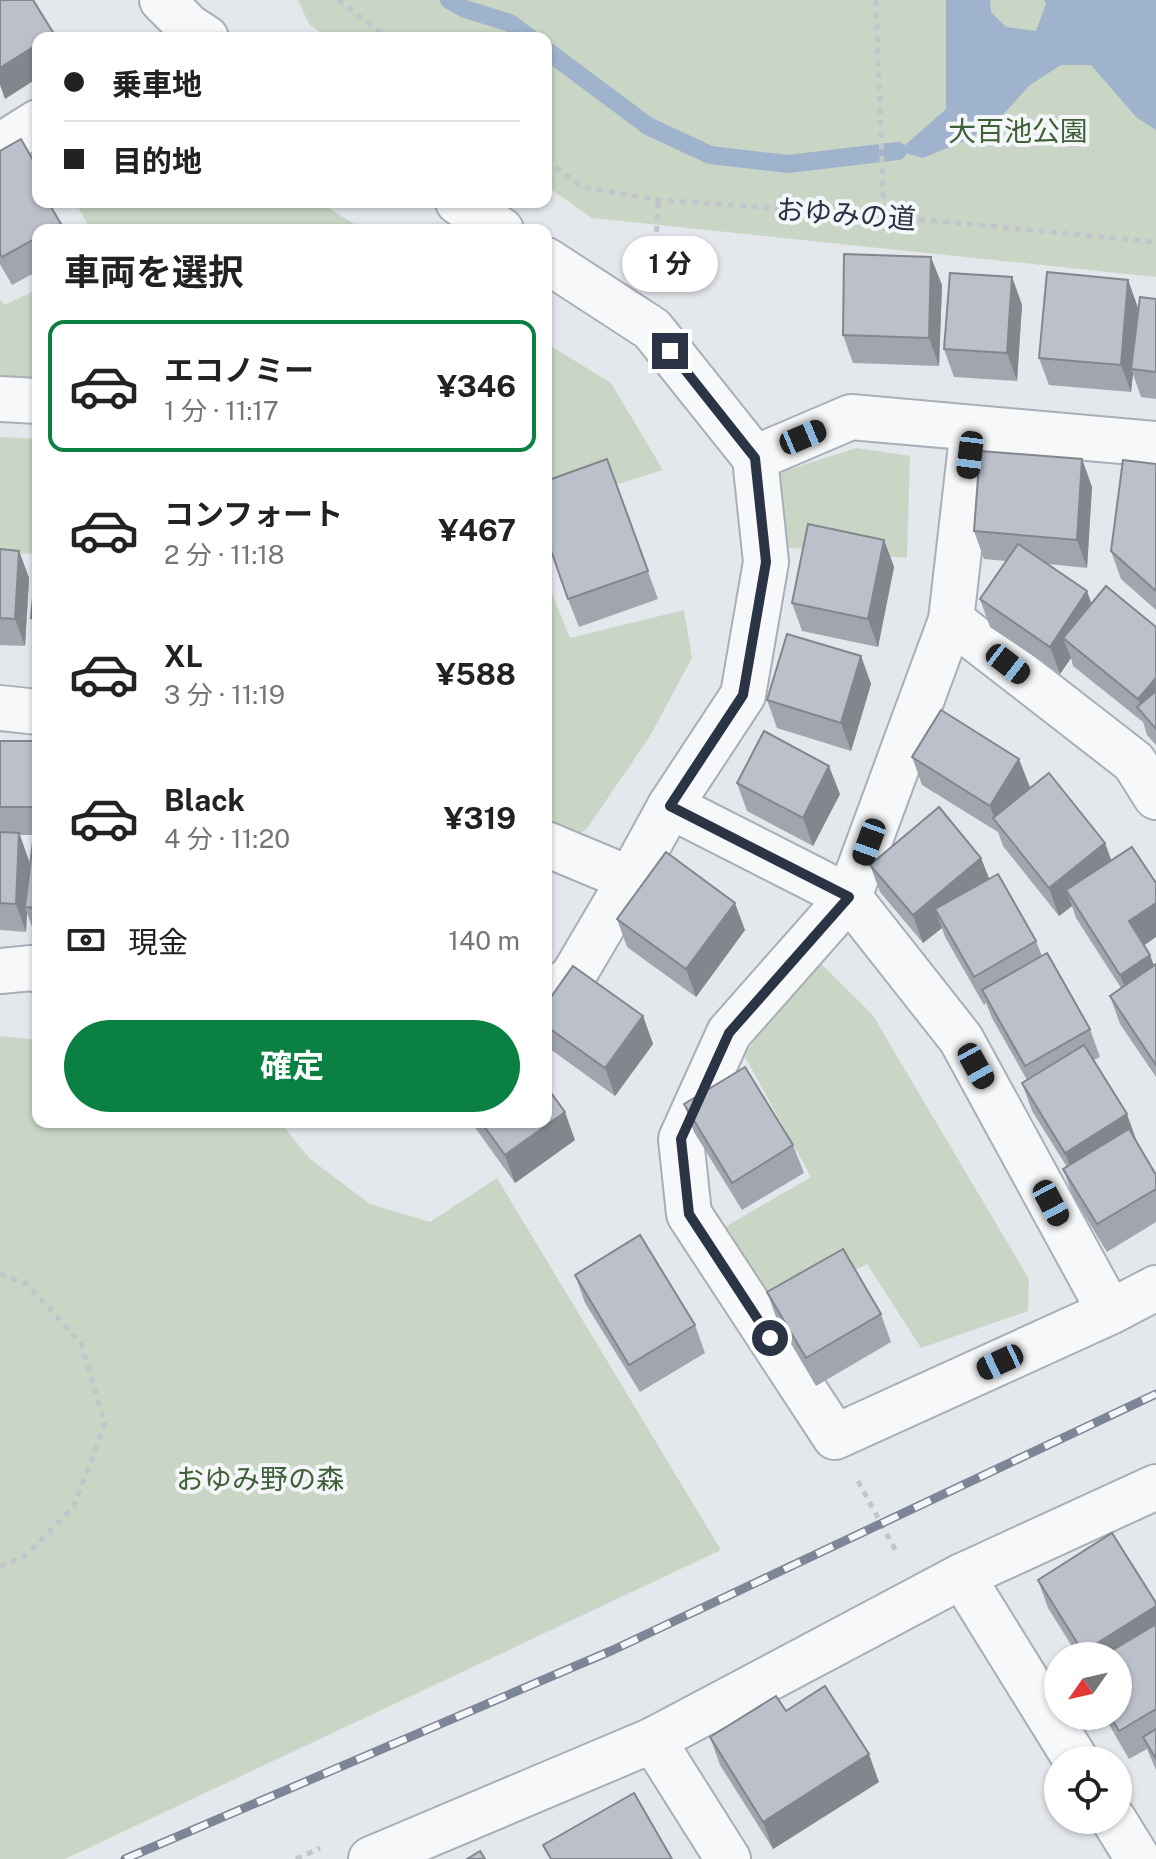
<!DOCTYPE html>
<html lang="ja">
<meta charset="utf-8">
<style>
:root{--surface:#fff;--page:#f6f6f6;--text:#222;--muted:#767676;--line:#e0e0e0;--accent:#0b8043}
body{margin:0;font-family:"Public Sans","Noto Sans JP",sans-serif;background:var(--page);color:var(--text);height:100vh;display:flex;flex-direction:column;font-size:30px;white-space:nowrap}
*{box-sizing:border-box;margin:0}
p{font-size:26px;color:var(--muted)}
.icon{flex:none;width:44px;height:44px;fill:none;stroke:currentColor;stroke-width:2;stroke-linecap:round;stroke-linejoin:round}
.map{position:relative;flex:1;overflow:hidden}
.sheet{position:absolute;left:32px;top:224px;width:520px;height:904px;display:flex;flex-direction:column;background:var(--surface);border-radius:16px;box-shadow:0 2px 6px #0004}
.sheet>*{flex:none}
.hud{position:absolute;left:32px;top:32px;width:520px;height:176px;border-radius:16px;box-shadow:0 2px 6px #0004;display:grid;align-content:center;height:176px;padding:0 32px;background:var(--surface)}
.needle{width:52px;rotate:236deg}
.controls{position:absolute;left:1044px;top:1642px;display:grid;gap:16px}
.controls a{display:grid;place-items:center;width:88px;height:88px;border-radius:50%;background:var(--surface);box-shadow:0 2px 6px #0004;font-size:40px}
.end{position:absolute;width:36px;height:36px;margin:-18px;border:10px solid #2b3445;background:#fff;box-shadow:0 0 0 4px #fff}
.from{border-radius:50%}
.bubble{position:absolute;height:56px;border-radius:28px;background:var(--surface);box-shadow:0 2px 6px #0004;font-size:26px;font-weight:700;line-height:56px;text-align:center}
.car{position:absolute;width:24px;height:48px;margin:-24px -12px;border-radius:10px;box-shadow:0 0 6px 2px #0007;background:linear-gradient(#222 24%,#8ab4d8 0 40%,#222 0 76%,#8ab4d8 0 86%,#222 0)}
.hud b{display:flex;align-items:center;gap:28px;height:76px;font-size:30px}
.hud b+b{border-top:2px solid var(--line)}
.hud i{width:20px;height:20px;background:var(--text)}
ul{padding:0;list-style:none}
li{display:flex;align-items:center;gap:24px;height:132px;margin:0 16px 12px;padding:0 16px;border:4px solid transparent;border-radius:16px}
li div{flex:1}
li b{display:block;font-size:30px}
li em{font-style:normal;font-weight:700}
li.active{border-color:var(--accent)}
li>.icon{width:72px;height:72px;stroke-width:1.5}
h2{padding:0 32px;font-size:36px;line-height:96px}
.pay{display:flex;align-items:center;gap:20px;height:88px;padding:0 32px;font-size:30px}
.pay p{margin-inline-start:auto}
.cta{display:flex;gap:16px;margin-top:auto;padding:16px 32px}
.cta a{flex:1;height:92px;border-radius:48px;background:var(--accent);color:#fff;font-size:32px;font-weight:700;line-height:92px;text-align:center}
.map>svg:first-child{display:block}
.green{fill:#c9d6c5}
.water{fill:#9fb4cc}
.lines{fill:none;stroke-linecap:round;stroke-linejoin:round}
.stream{stroke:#9fb4cc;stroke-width:18}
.minor-casing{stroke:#a9aeb7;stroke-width:48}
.path{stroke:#c2c5cb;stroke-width:5;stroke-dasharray:6 6;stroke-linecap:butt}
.minor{stroke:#f7f8fa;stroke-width:44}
.rail-casing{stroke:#7d8696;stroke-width:9}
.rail{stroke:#f4f6f9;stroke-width:6;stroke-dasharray:18;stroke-linecap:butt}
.wall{fill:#a1a5ae;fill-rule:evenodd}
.shaded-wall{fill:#83868d}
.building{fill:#bbc0ca;stroke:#83868d;stroke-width:2}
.route{stroke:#2b3445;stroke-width:10}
.labels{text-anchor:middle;stroke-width:8;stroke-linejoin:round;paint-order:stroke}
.park-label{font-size:28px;fill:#3f6138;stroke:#f4f6f9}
.street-label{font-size:28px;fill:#2b3445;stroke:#f4f6f9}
</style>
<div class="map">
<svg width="1156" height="1859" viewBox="0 0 1156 1859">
<rect width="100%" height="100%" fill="#e4e7ec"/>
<g class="green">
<path d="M 298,0 L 1156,0 L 1156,277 L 592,218 L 546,186 L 546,38 L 329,38 L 309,24 Z"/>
<path d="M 75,202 L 319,202 L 364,230 L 91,230 Z"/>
<path d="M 38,289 L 38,379 L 0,375 L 0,299 L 5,305 Z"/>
<path d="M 546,343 L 611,383 L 663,470 L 546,506 Z"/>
<path d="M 0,437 L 38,439 L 38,553 L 0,555 Z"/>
<path d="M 856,448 L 910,456 L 907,558 L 760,545 L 772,475 Z"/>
<path d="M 546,578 L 570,638 L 684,610 L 692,658 L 650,736 L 586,830 L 549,848 L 546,846 Z"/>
<path d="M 816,959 L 872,1014 L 1029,1279 L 1028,1311 L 921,1348 L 867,1264 L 752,1322 L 704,1239 L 811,1177 L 744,1055 Z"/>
<path d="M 0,1036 L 38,1040 L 38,1122 L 280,1122 L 309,1158 L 370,1204 L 430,1222 L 497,1178 L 721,1550 L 65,1859 L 0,1859 Z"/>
</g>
<path class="water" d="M 946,0 L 990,0 L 991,12 L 1006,27 L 1036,31 L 1046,4 L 1044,0 L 1156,0 L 1156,130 L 1136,117 L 1091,65 L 1061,65 L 1030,85 L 998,120 L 967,140 L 923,158 L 898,151 L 946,109 Z"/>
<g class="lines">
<g class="stream">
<path d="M 449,0 L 465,9 L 510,23 L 530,38"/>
<path d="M 546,50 L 648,126 L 710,155 L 788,164 L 898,151"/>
</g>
<g class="minor-casing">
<g id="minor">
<path d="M 162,0 L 189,27 L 206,38"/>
<path d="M 0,146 L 38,122"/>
<path d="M 458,202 L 501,230"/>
<path d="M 546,260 L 652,329 L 755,458 L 766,562 L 743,695 L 670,806 L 630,879 L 573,976 L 546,998"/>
<path d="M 0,399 L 38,401"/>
<path d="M 973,428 L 951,620 L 849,897 L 729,1033 L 681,1139 L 689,1214 L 835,1437 L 1110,1312 L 1156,1288"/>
<path d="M 755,458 L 851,417 L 1156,444"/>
<path d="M 951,620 L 1134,762 L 1156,797"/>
<path d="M 0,708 L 38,712"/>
<path d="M 670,806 L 849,897 L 961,1039 L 1110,1312"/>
<path d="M 546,844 L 630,879"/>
<path d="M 0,971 L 32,968 L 38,970"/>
<path d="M 962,1576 L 1076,1760"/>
<path d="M 653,1740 L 728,1859"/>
<path d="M 1114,1820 L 1138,1859"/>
<path d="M 371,1859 L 653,1740 L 962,1576 L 1156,1487"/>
</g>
</g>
<g class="path">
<path d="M 338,0 L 388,38"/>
<path d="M 876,0 L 884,216"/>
<path d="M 546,160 L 582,187 L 658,200 L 884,216 L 1156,242"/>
<path d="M 655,268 L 658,200"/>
<path d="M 0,1274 L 27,1284 L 81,1343 L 105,1424 L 74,1506 L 24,1557 L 0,1566"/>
<path d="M 858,1481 L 897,1553"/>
<path d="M 296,1859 L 320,1848"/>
</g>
<use href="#minor" class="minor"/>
<g class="rail-casing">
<path id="rail" d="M 125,1859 L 613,1650 L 1156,1394"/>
</g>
<use href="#rail" class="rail"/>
</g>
<g class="wall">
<path d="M 0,151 L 38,169 L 38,202 L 52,202 L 54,207 L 51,208 L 63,230 L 38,230 L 38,271 L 12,285 L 0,264 Z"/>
<path d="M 1012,277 L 1022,305 L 1017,381 L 954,377 L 944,349 Z"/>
<path d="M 1128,280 L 1138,308 L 1156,299 L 1156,399 L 1141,397 L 1133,374 L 1131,392 L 1049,385 L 1039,358 Z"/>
<path d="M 942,285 L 939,366 L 853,363 L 843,335 Z"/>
<path d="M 607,459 L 658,599 L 579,627 L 568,599 Z"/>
<path d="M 1082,459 L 1092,487 L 1087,568 L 1048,564 L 1092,603 L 1156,627 L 1156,745 L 1147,735 L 1143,722 L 1073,666 L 1071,658 L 1060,674 L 990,627 L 980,599 L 1006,561 L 984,559 L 974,531 Z"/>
<path d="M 1156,464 L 1156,610 L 1121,579 L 1111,551 Z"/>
<path d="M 884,540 L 894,567 L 878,647 L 802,631 L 792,603 Z"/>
<path d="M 38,545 L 38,637 L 31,618 Z"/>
<path d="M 0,549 L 19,551 L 29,578 L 25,646 L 0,645 Z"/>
<path d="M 861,656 L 871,684 L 851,751 L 777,728 L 767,700 Z"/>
<path d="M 0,741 L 38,741 L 38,935 L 35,935 L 27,913 L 26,932 L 0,930 ZM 20,835 L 34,835 L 29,873 L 29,861 Z"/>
<path d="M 912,757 L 1030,787 L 1028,790 L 1112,860 L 1144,945 L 1154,965 L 1156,964 L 1156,1077 L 1120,1024 L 1110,996 L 1121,988 L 1076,918 L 1072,906 L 1059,916 L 1003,846 L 998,832 L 922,785 Z"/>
<path d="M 737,783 L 840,794 L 813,846 L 747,811 Z"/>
<path d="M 981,858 L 989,879 L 1036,941 L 1042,956 L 1090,1029 L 1100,1057 L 1094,1060 L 1136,1142 L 1156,1175 L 1156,1222 L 1107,1252 L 1073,1196 L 1063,1169 L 1067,1167 L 1032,1111 L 1022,1083 L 1027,1080 L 992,1018 L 986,1003 L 984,1005 L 945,937 L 942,928 L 923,943 L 880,892 L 870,865 Z"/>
<path d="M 617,919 L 745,930 L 696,997 L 627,947 Z"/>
<path d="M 546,1004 L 643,1016 L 653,1044 L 615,1096 L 546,1046 Z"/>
<path d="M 684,1104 L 793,1145 L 804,1173 L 742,1210 L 694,1132 Z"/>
<path d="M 471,1122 L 546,1122 L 575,1140 L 515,1183 Z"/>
<path d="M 575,1275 L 695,1325 L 705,1353 L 640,1392 L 585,1303 Z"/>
<path d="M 767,1292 L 881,1314 L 891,1342 L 816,1386 L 777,1320 Z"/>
<path d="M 1038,1580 L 1156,1603 L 1156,1770 L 1147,1749 L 1129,1759 L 1104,1716 L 1118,1716 L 1118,1656 L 1078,1656 L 1048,1608 Z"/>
<path d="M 786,1711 L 879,1782 L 773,1849 L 720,1765 L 710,1737 Z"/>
</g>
<g class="shaded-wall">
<path d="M 38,44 L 38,78 L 5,99 L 0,85 L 0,68 Z"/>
<path d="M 931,257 L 942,285 L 939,366 L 929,338 Z"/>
<path d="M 1012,277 L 1022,305 L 1017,381 L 1007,353 Z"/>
<path d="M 1128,280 L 1138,308 L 1131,369 L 1133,374 L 1131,392 L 1121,365 Z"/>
<path d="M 1082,459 L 1092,487 L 1087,568 L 1077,540 Z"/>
<path d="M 884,540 L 894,567 L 878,647 L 868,619 Z"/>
<path d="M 19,551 L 29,578 L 25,646 L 15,619 Z"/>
<path d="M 1087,591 L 1097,619 L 1063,638 L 1071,658 L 1060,674 L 1050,647 Z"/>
<path d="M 861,656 L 871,684 L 851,751 L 841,723 Z"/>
<path d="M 1156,678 L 1156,718 L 1144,716 L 1138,699 Z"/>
<path d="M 1019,759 L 1030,787 L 1003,830 L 996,822 L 990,806 Z"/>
<path d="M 829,766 L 840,794 L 813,846 L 803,818 Z"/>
<path d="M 19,833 L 29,861 L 27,907 L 25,907 L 27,913 L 26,932 L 16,904 Z"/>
<path d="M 1105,843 L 1115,870 L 1066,890 L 1072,906 L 1059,916 L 1049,888 Z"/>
<path d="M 981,858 L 992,886 L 935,909 L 942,928 L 923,943 L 913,915 Z"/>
<path d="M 735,903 L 745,930 L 696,997 L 686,969 Z"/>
<path d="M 1156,903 L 1156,937 L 1139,949 L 1129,921 Z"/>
<path d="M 1150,955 L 1156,971 L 1131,1003 L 1120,975 Z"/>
<path d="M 643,1016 L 653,1044 L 615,1096 L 605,1068 Z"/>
<path d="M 565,1112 L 575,1140 L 515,1183 L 505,1155 Z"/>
<path d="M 1127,1114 L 1137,1142 L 1075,1180 L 1065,1153 Z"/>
<path d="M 1156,1606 L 1156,1640 L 1118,1656 L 1084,1656 L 1083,1652 Z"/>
<path d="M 869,1754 L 879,1782 L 773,1849 L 763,1822 Z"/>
</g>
<g class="building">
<path d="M 0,0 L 33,0 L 54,34 L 47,38 L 38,38 L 38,44 L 0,68 Z"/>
<path d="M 21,139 L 38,169 L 38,182 L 36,183 L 38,186 L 38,202 L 48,202 L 61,224 L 51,230 L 38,230 L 38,237 L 2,257 L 0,254 L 0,151 Z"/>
<path d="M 844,254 L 931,257 L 929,338 L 843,335 Z"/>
<path d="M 1047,272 L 1128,280 L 1121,365 L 1039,358 Z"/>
<path d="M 950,273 L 1012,277 L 1007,353 L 944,349 Z"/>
<path d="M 1140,297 L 1156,299 L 1156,372 L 1131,369 Z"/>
<path d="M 980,451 L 1082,459 L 1077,540 L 974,531 Z"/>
<path d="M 607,459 L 648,571 L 568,599 L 546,536 L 546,481 Z"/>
<path d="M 1123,460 L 1156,464 L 1156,591 L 1111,551 Z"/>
<path d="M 808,524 L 884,540 L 868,619 L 792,603 Z"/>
<path d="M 1018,544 L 1087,591 L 1050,647 L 980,599 Z"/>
<path d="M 38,545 L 38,618 L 31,618 Z"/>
<path d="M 0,549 L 19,551 L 15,619 L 0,618 Z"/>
<path d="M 1106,586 L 1156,627 L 1156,678 L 1138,699 L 1063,638 Z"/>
<path d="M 787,634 L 861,656 L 841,723 L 767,700 Z"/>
<path d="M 1156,691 L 1156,729 L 1137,707 Z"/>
<path d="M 941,710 L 1019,759 L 990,806 L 912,757 Z"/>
<path d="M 764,731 L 829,766 L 803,818 L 737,783 Z"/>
<rect x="0" y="741" width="38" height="66"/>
<path d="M 1049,773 L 1105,843 L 1049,888 L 993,818 Z"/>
<path d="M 939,807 L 981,858 L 913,915 L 870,865 Z"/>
<path d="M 0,832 L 19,833 L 16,904 L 0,903 Z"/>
<path d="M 34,833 L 38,833 L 38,908 L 25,907 Z"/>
<path d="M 1132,847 L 1156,883 L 1156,903 L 1129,921 L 1150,955 L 1120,975 L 1066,890 Z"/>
<path d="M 666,852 L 735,903 L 686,969 L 617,919 Z"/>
<path d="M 998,874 L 1036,941 L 974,977 L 935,909 Z"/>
<path d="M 1047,953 L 1090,1029 L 1025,1066 L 982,990 Z"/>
<path d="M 1156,964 L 1156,1065 L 1110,996 Z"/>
<path d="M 573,966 L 643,1016 L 605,1068 L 546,1026 L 546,1004 Z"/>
<path d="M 1084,1045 L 1127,1114 L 1065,1153 L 1022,1083 Z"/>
<path d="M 745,1067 L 793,1145 L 732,1183 L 684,1104 Z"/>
<path d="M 546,1086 L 565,1112 L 505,1155 L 481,1122 L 546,1122 Z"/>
<path d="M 1129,1129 L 1156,1175 L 1156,1189 L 1097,1224 L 1063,1169 Z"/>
<path d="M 640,1235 L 695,1325 L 629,1365 L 575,1275 Z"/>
<path d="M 843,1249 L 881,1314 L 806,1358 L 767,1292 Z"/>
<path d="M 1112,1533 L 1156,1603 L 1156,1606 L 1083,1652 L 1038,1580 Z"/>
<path d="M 1156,1624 L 1156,1709 L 1119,1731 L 1110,1716 L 1118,1716 L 1118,1656 L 1103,1656 Z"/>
<path d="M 825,1686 L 869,1754 L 763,1822 L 710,1737 L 776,1696 L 786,1711 Z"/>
<path d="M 1156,1729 L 1156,1759 L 1143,1737 Z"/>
<path d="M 634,1793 L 672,1859 L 551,1859 L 543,1845 Z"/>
<path d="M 480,1851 L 485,1859 L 467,1859 Z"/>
</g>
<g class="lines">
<path class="route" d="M 670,351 L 755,458 L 766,562 L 743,695 L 670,806 L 849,897 L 729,1033 L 681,1139 L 689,1214 L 770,1338"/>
</g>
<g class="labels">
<g class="park-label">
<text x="1018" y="141">大百池公園</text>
<text x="260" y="1489">おゆみ野の森</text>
</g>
<g class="street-label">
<text transform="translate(846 214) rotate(4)" y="10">おゆみの道</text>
</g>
</g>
</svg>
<div class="controls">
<a><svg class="needle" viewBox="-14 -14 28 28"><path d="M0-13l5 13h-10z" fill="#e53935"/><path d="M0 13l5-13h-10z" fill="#767676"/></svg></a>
<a><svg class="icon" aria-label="locate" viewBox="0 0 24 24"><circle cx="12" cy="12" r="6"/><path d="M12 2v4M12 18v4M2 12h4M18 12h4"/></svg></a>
</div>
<i class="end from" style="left:770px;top:1338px"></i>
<i class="end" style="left:670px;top:351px"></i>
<div class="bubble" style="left:622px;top:236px;width:96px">1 分</div>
<i class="car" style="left:803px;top:437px;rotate:67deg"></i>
<i class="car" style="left:970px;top:455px;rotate:187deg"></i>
<i class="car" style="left:1008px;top:664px;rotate:128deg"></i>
<i class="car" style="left:869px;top:842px;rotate:200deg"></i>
<i class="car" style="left:976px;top:1066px;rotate:151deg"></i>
<i class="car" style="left:1051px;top:1203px;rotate:152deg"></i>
<i class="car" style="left:1000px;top:1362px;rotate:245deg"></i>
<div class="hud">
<b><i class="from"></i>乗車地</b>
<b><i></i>目的地</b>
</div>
<section class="sheet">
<h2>車両を選択</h2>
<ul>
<li class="active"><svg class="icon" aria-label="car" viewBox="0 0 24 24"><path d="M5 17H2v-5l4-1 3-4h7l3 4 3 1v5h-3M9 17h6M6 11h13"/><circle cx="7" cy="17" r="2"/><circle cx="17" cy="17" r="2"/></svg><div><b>エコノミー</b><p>1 分 · 11:17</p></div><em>¥346</em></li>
<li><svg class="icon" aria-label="car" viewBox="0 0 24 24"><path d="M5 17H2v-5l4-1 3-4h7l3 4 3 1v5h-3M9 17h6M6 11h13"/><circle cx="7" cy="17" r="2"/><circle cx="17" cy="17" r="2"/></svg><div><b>コンフォート</b><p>2 分 · 11:18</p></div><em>¥467</em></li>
<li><svg class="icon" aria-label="car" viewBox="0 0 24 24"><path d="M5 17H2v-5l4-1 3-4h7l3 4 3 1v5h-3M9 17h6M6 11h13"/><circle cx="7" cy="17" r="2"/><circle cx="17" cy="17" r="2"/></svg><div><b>XL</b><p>3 分 · 11:19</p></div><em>¥588</em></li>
<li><svg class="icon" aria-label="car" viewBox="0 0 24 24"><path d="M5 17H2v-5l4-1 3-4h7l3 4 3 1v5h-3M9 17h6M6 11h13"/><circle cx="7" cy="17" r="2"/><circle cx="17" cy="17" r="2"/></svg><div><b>Black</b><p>4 分 · 11:20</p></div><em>¥319</em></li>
</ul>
<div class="pay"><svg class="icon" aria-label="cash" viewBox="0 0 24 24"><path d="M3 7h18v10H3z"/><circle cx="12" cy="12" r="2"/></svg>現金<p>140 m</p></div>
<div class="cta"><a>確定</a></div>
</section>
</div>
